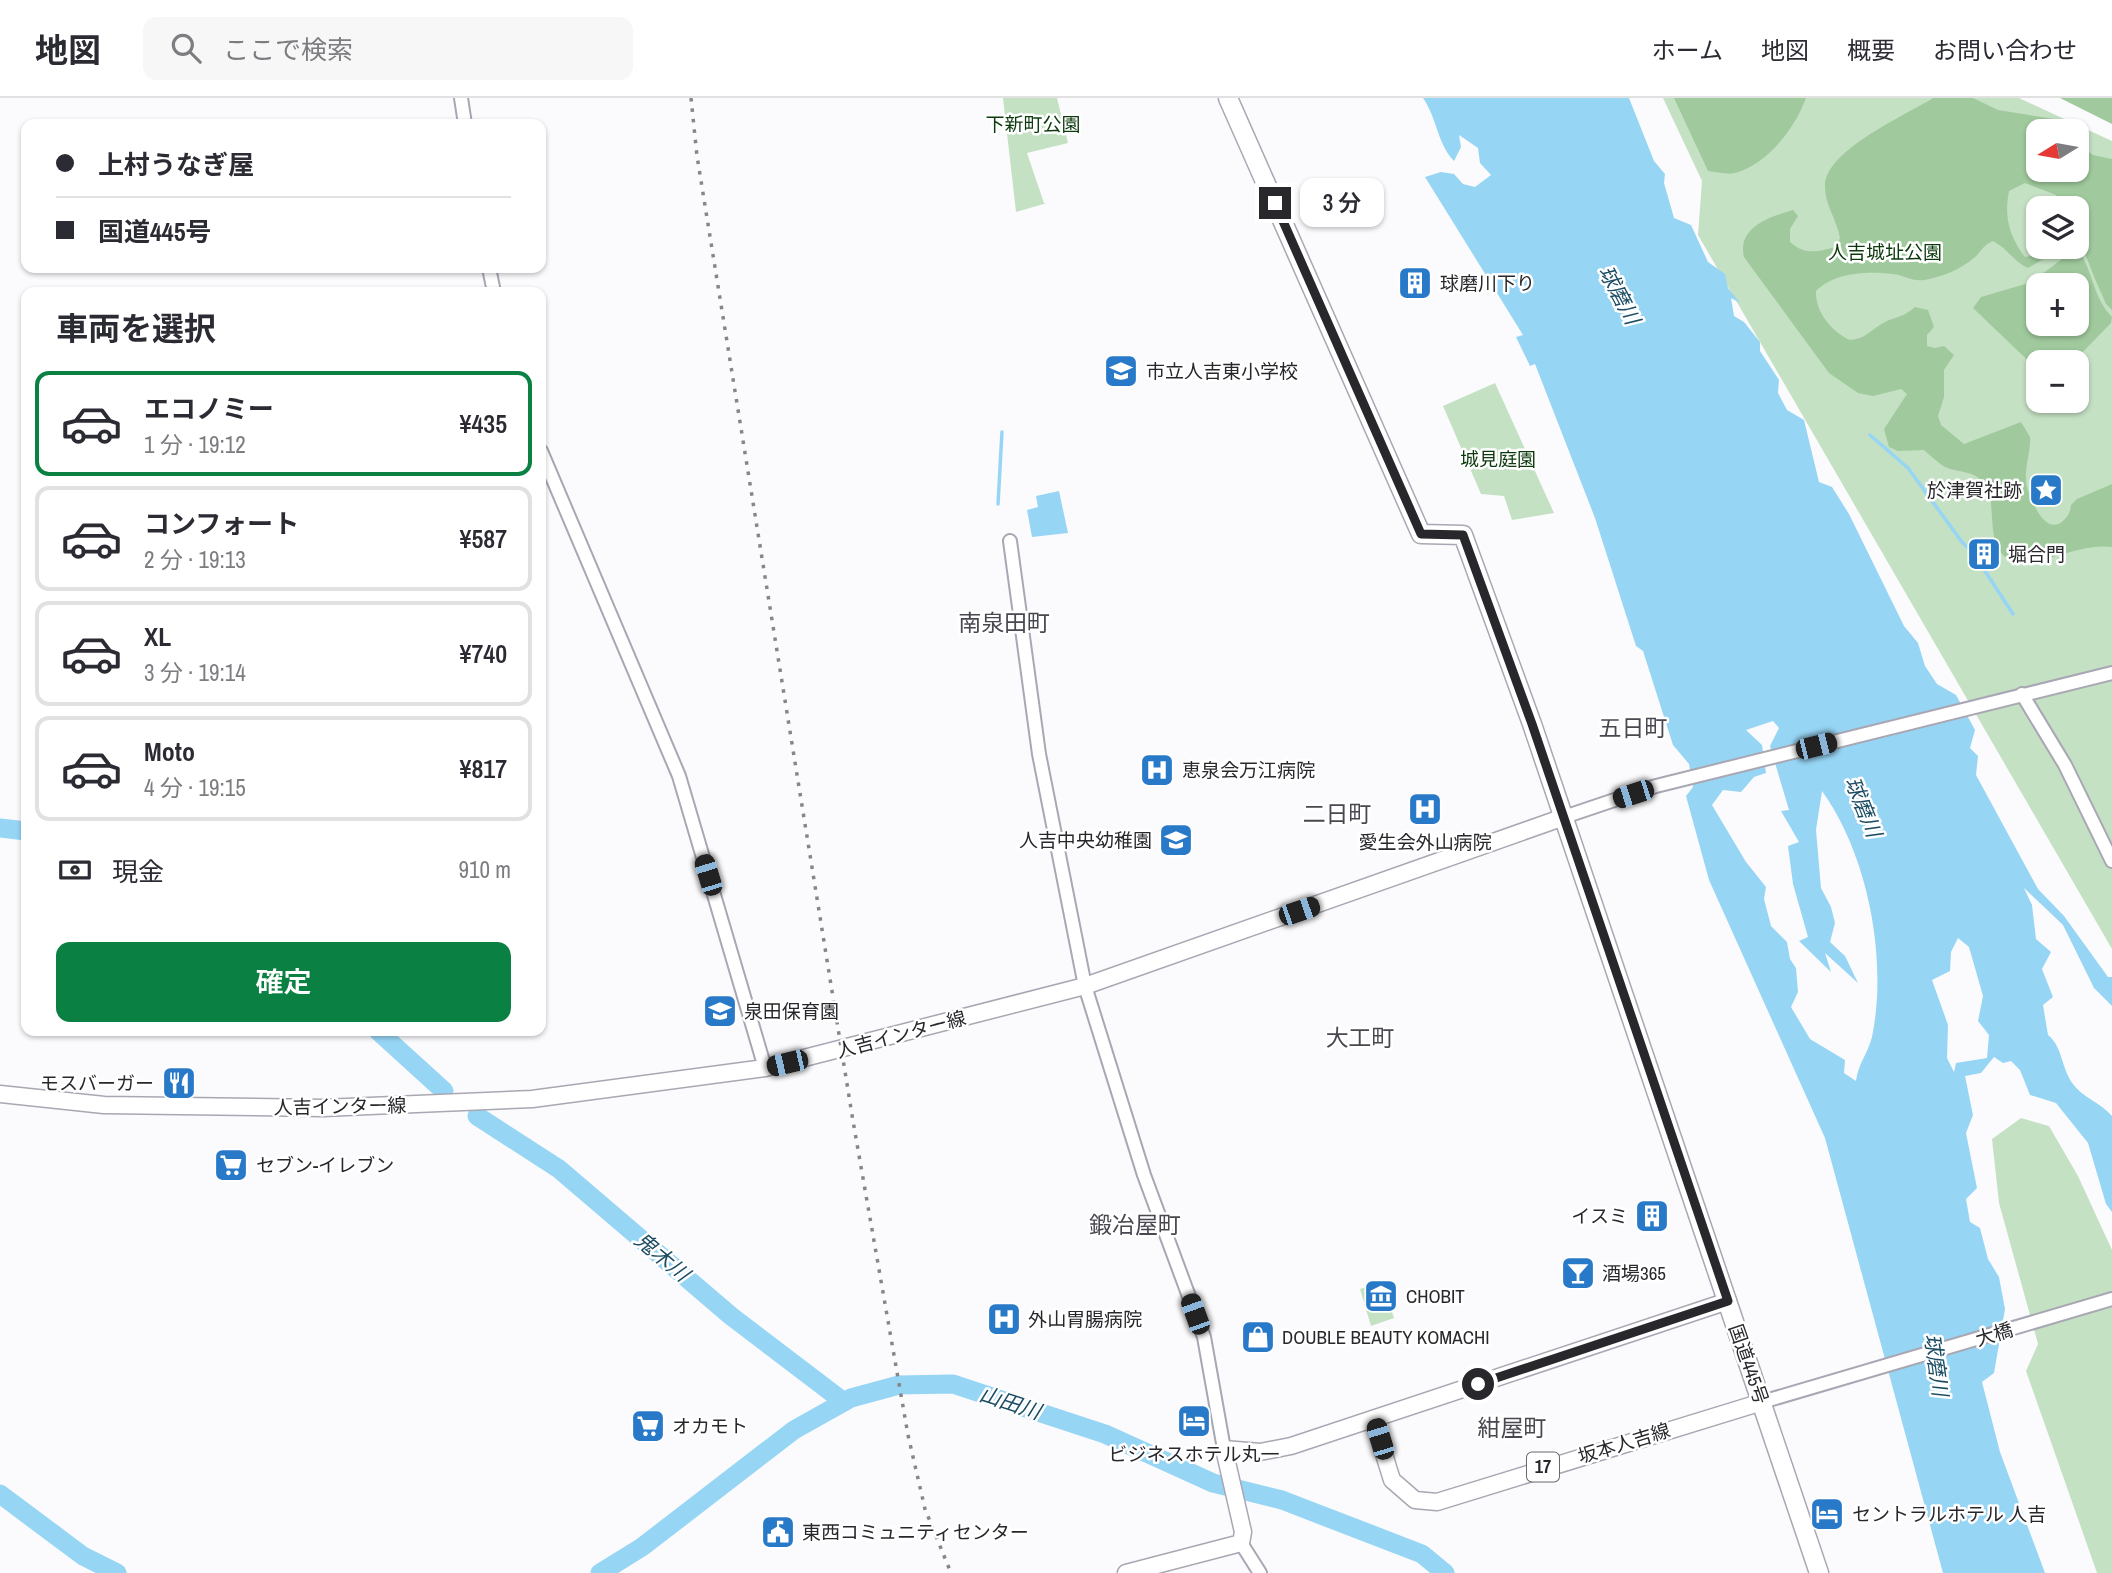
<!DOCTYPE html>
<html lang="ja">
<meta charset="utf-8">
<style>
:root{--surface:#fff;--page:#f7f7f7;--text:#2b2b33;--muted:#7c7c81;--line:#e1e1e2;--accent:#0b8043}
body{margin:0;font-family:"Archivo Narrow","Noto Sans JP",sans-serif;background:var(--page);color:var(--text);height:100vh;display:flex;flex-direction:column;font-size:26px;white-space:nowrap}
*{box-sizing:border-box;margin:0}
p{font-size:23px;color:var(--muted)}
.icon{flex:none;width:38px;height:38px;fill:none;stroke:currentColor;stroke-width:2;stroke-linecap:round;stroke-linejoin:round}
.map{position:relative;flex:1;overflow:hidden}
.details{position:absolute;left:21px;top:189px;width:525px;height:749px;display:flex;flex-direction:column;background:var(--surface);border-radius:14px;box-shadow:0 2px 5px #0004}
.details>*{flex:none}
.guide{position:absolute;left:21px;top:21px;width:525px;height:154px;border-radius:14px;box-shadow:0 2px 5px #0004;display:grid;align-content:center;height:154px;padding:0 35px;background:var(--surface)}
.needle{width:46px;rotate:259deg}
.buttons{position:absolute;left:2026px;top:21px;display:grid;gap:14px}
.buttons a{display:grid;place-items:center;width:63px;height:63px;border-radius:14px;background:var(--surface);box-shadow:0 2px 5px #0004;font-size:35px}
.end{position:absolute;width:32px;height:32px;margin:-16px;border:9px solid #28282c;background:#fff;box-shadow:0 0 0 4px #fff}
.from{border-radius:50%}
.bubble{position:absolute;height:49px;border-radius:14px;background:var(--surface);box-shadow:0 2px 5px #0004;font-size:23px;font-weight:600;line-height:49px;text-align:center}
.car{position:absolute;width:21px;height:42px;margin:-21px -10px;border-radius:9px;box-shadow:0 0 5px 2px #0007;background:linear-gradient(#222 24%,#8ab4d8 0 40%,#222 0 76%,#8ab4d8 0 86%,#222 0)}
.guide b{display:flex;align-items:center;gap:24px;height:66px;font-size:26px}
.guide b+b{border-top:2px solid var(--line)}
.guide i{width:18px;height:18px;background:var(--text)}
ul{padding:0;list-style:none}
li{display:flex;align-items:center;gap:21px;height:105px;margin:0 14px 10px;padding:0 21px;border:4px solid var(--line);border-radius:14px}
li div{flex:1}
li b{display:block;font-size:26px}
li em{font-style:normal;font-weight:600}
li.selected{border-color:var(--accent)}
li>.icon{width:63px;height:63px;stroke-width:1.5}
h2{padding:0 35px;font-size:32px;line-height:84px}
.pay{display:flex;align-items:center;gap:18px;height:77px;padding:0 35px;font-size:26px}
.pay p{margin-inline-start:auto}
.button{display:flex;gap:14px;margin-top:auto;padding:14px 35px}
.button a{flex:1;height:80px;border-radius:14px;background:var(--accent);color:#fff;font-size:28px;font-weight:600;line-height:80px;text-align:center}
header{display:flex;align-items:center;gap:42px;box-sizing:border-box;height:98px;padding:0 35px;background:var(--surface);border-bottom:2px solid var(--line)}
header strong{font-size:33px}
nav{display:flex;gap:38px;margin-inline-start:auto;font-size:24px}
.search{width:490px;height:63px;background:var(--page);display:flex;align-items:center;gap:18px;box-sizing:border-box;padding:0 24px;border-radius:14px;color:var(--muted);font-size:26px}
.map>svg:first-child{display:block}
.green{fill:#c5e1c4;fill-rule:evenodd}
.forest{fill:#a0ca9d;fill-rule:evenodd}
.water{fill:#97d5f5;fill-rule:evenodd}
.lines{fill:none;stroke-linecap:round;stroke-linejoin:round}
.stream{stroke:#97d5f5;stroke-width:3.5}
.river{stroke:#97d5f5;stroke-width:19}
.minor-casing{stroke:#a8a7b3;stroke-width:16}
.major-casing{stroke:#a8a7b3;stroke-width:19}
.highway-casing{stroke:#a8a7b3;stroke-width:21}
.minor{stroke:#fff;stroke-width:12}
.major{stroke:#fff;stroke-width:16}
.highway{stroke:#fff;stroke-width:18}
.rail{stroke:#868689;stroke-width:3.5;stroke-dasharray:3.5 7;stroke-linecap:butt}
.route{stroke:#28282c;stroke-width:9}
.labels{text-anchor:middle;stroke-width:5;stroke-linejoin:round;paint-order:stroke}
.shield{fill:#fff;stroke:#68686b;stroke-width:2}
.shield-label{font-size:18px;font-weight:bold;fill:#28282c}
.park-label{font-size:19px;fill:#0c390d;stroke:#fff}
.poi-label{font-size:19px;fill:#28282c;stroke:#fff;text-anchor:start}
.street-label{font-size:19px;fill:#28282c;stroke:#fff}
.water-label{font-size:21px;font-style:italic;fill:#1c4d64;stroke:#fff}
.quarter-label{font-size:23px;fill:#484851;stroke:#fff}
</style>
<header>
<strong>地図</strong>
<div class="search"><svg class="icon" aria-label="search" viewBox="0 0 24 24"><circle cx="10" cy="10" r="6"/><path d="M15 15l6 6"/></svg>ここで検索</div>
<nav><a>ホーム</a><a>地図</a><a>概要</a><a>お問い合わせ</a></nav>
</header>
<div class="map">
<svg width="2112" height="1475" viewBox="0 0 2112 1475">
<rect width="100%" height="100%" fill="#fbfbfd"/>
<g class="green">
<path d="M 1003,0 L 1057,0 L 1068,45 L 1027,55 L 1044,105 L 1047,105 L 1016,114 Z"/>
<path d="M 1663,0 L 2019,0 L 2112,43 L 2112,851 L 1698,137 L 1702,83 ZM 2039,33 L 2077,33 L 2077,72 L 2039,72 ZM 2039,110 L 2077,110 L 2077,149 L 2039,149 ZM 2039,187 L 2077,187 L 2077,226 L 2039,226 ZM 2039,264 L 2077,264 L 2077,303 L 2039,303 Z"/>
<path d="M 1495,285 L 1554,415 L 1512,422 L 1504,398 L 1481,396 L 1443,308 Z"/>
<path d="M 2021,1020 L 2049,1028 L 2078,1078 L 2112,1152 L 2112,1475 L 2097,1475 L 2026,1273 L 2038,1246 L 1999,1105 L 1992,1041 Z"/>
<path d="M 1382,1184 L 1394,1220 L 1371,1228 L 1360,1191 Z"/>
</g>
<g class="forest">
<path d="M 1674,0 L 1806,0 C 1795,30 1768,66 1735,75 C 1728,77 1716,74 1708,73 Z"/>
<path d="M 1933,0 L 1973,0 L 1998,12 L 2054,21 L 2068,33 L 2039,33 L 2039,72 L 2077,72 L 2077,45 L 2093,57 L 2112,61 L 2112,212 L 2106,206 C 2093,176 2077,144 2077,110 L 2065,110 L 2056,97 L 2025,85 L 2009,93 C 2004,119 2009,138 2025,159 L 2031,158 L 2040,149 L 2051,149 L 2052,156 L 2028,170 C 2014,164 2007,150 1993,143 C 1983,147 1982,153 1974,160 C 1960,172 1941,179 1924,182 C 1913,184 1903,177 1893,176 C 1867,173 1835,174 1816,193 C 1815,214 1832,234 1850,242 C 1864,241 1869,234 1880,227 C 1891,219 1904,220 1915,209 L 1928,212 L 1934,229 L 1927,237 L 1927,248 L 1935,250 L 1944,248 L 1954,257 L 1944,272 L 1944,299 L 1938,318 L 1941,327 L 1964,346 L 2021,324 L 2030,339 C 2031,356 2023,371 2027,389 C 2031,403 2046,440 2064,422 C 2069,417 2070,414 2071,407 L 2077,401 L 2112,386 L 2112,449 C 2080,445 2053,464 2023,464 C 1978,463 2001,404 1984,385 C 1973,372 1959,375 1945,369 C 1938,365 1931,358 1924,352 L 1898,353 L 1889,349 L 1884,331 L 1907,296 L 1901,291 L 1873,298 L 1858,295 L 1829,275 L 1744,159 C 1737,130 1768,119 1793,112 L 1798,118 L 1790,131 L 1790,144 C 1804,157 1818,154 1835,149 L 1840,140 C 1837,122 1824,105 1825,87 C 1826,52 1906,17 1933,0 Z"/>
<path d="M 2060,0 L 2112,0 L 2112,26 Z"/>
<path d="M 2076,150 C 2093,169 2092,199 2112,219 L 2111,225 L 2073,264 L 2039,264 L 2039,273 L 1973,210 L 1981,199 L 2032,184 ZM 2039,187 L 2077,187 L 2077,226 L 2039,226 Z"/>
</g>
<g class="water">
<path d="M 1423,0 L 1629,0 L 1654,63 L 1665,76 L 1664,85 L 1674,120 L 1691,127 L 1708,164 L 1725,176 L 1728,190 L 1740,205 L 1731,200 L 1734,218 L 1744,224 L 1760,244 L 1760,253 L 1779,282 L 1778,295 L 1787,312 L 1804,322 L 1819,384 L 1832,389 L 1849,416 L 1904,528 L 1918,545 L 1925,568 L 1937,586 L 1956,597 L 1975,632 L 1970,650 L 1978,658 L 1976,677 L 2038,791 L 2064,818 L 2108,879 L 2112,879 L 2112,908 L 2094,890 L 2063,827 L 2024,790 L 2032,807 L 2036,841 L 2051,854 L 2042,871 L 2053,899 L 2043,907 L 2048,937 C 2063,949 2061,970 2073,986 C 2082,999 2101,1005 2112,1018 L 2112,1114 L 2106,1106 L 2088,1045 L 2056,1005 L 2030,997 L 2020,972 L 2011,963 L 2003,965 L 1994,959 L 1981,975 L 1965,978 L 1973,1017 L 1966,1035 L 1977,1090 L 1966,1101 L 1970,1124 L 1980,1130 L 1988,1161 L 1999,1179 L 2005,1211 L 1994,1275 L 1982,1284 L 2000,1354 L 2045,1475 L 1943,1475 L 1825,1040 L 1709,782 L 1686,698 L 1693,689 L 1689,666 L 1673,647 L 1643,553 L 1636,548 L 1595,420 L 1535,266 L 1530,268 L 1516,239 L 1523,237 L 1425,79 L 1441,74 L 1454,76 L 1463,86 L 1475,89 L 1491,77 L 1480,65 L 1478,50 L 1459,37 L 1461,49 L 1454,63 C 1437,45 1437,20 1423,0 ZM 1773,623 L 1779,630 L 1770,648 L 1789,712 L 1781,713 L 1799,744 L 1788,748 L 1793,786 L 1808,839 L 1799,843 L 1831,874 L 1825,855 L 1858,885 L 1845,858 L 1830,844 L 1835,825 L 1831,809 L 1821,790 L 1816,732 L 1822,693 C 1868,757 1888,861 1872,939 C 1868,955 1858,966 1856,983 L 1844,975 L 1845,962 L 1810,941 L 1791,909 L 1798,894 L 1796,870 L 1790,861 L 1787,844 L 1771,828 L 1764,801 L 1766,789 L 1746,764 L 1712,707 L 1723,692 L 1741,694 L 1754,679 L 1766,675 L 1762,647 L 1746,632 ZM 1958,840 L 1969,849 L 1983,898 L 1978,923 L 1989,937 L 1987,960 L 1956,965 L 1954,974 L 1947,960 L 1948,927 L 1932,882 L 1950,873 L 1951,854 Z"/>
<path d="M 1059,393 L 1068,435 L 1032,439 L 1027,412 L 1038,409 L 1036,398 Z"/>
</g>
<g class="lines">
<g class="stream">
<path d="M 1870,337 L 1908,370 L 1962,444 L 1974,456 L 2013,516"/>
<path d="M 998,406 L 1002,334"/>
</g>
<g class="river">
<path d="M 0,730 L 26,733"/>
<path d="M 378,933 L 444,993"/>
<path d="M 477,1018 L 559,1071 L 731,1218 L 844,1304"/>
<path d="M 0,1396 L 83,1458 L 117,1475"/>
<path d="M 600,1475 L 642,1449 L 794,1332 L 851,1300 L 899,1287 L 953,1286 L 1105,1336 L 1213,1385 L 1282,1402 L 1422,1456 L 1445,1475"/>
</g>
<g class="minor-casing">
<g id="minor">
<path d="M 461,0 L 465,26"/>
<path d="M 489,170 L 494,194"/>
<path d="M 541,353 L 679,678 L 765,970"/>
<path d="M 1010,443 L 1039,656 L 1085,888 L 1144,1077 L 1204,1239 L 1224,1351"/>
<path d="M 2022,596 L 2065,667 L 2112,763"/>
<path d="M 1564,719 L 1656,688 L 2112,575"/>
<path d="M 1762,1304 L 2112,1201"/>
<path d="M 1241,1445 L 1260,1475"/>
</g>
</g>
<g class="major-casing">
<g id="major">
<path d="M 0,996 L 104,1007 L 323,1010 L 532,1001 L 765,970 L 1085,888 L 1564,719"/>
<path d="M 1373,1321 L 1392,1382 L 1415,1402 L 1437,1404 L 1762,1304"/>
<path d="M 1126,1475 L 1241,1445 L 1243,1434 L 1224,1351 L 1260,1354 L 1291,1348 L 1728,1203"/>
</g>
</g>
<g class="highway-casing">
<path id="highway" d="M 1228,0 L 1421,436 L 1463,437 L 1532,626 L 1819,1475"/>
</g>
<use href="#minor" class="minor"/>
<use href="#major" class="major"/>
<use href="#highway" class="highway"/>
<path class="rail" d="M 691,0 L 697,58 L 853,1023 L 908,1337 L 925,1411 L 951,1475"/>
</g>
<g class="lines">
<path class="route" d="M 1275,105 L 1421,436 L 1463,437 L 1532,626 L 1728,1203 L 1478,1286"/>
</g>
<defs>
<g id="building-square" transform="scale(1.75)"><rect x="-9" y="-9" width="18" height="18" rx="4" fill="#2879c8" stroke="#fff"/><path d="M-4-6H4V6H1V3H-1V6H-4ZM-2.5-4.3h1.7v1.8h-1.7ZM.8-4.3h1.7v1.8H.8ZM-2.5-1h1.7V.8h-1.7ZM.8-1h1.7V.8H.8Z" fill="#fff"/></g>
<g id="school-square" transform="scale(1.75)"><rect x="-9" y="-9" width="18" height="18" rx="4" fill="#2879c8" stroke="#fff"/><path d="M0-5L7-2L0 1L-7-2ZM-4 1L0 2.5L4 1V4Q0 6-4 4Z" fill="#fff"/></g>
<g id="sight-square" transform="scale(1.75)"><rect x="-9" y="-9" width="18" height="18" rx="4" fill="#2879c8" stroke="#fff"/><path d="M0-6L1.8-2.2L6-1.7L2.9 1.2L3.7 5.4L0 3.3L-3.7 5.4L-2.9 1.2L-6-1.7L-1.8-2.2Z" fill="#fff"/></g>
<g id="hospital-square" transform="scale(1.75)"><rect x="-9" y="-9" width="18" height="18" rx="4" fill="#2879c8" stroke="#fff"/><path d="M-5-5h3v3.5h4V-5h3V5h-3V1.5h-4V5h-3Z" fill="#fff"/></g>
<g id="restaurant-square" transform="scale(1.75)"><rect x="-9" y="-9" width="18" height="18" rx="4" fill="#2879c8" stroke="#fff"/><path d="M-5-6h1v4h1v-4h1v4h1v-4h1v5L-1.5 .5V6h-2V.5L-5-1ZM5-6V6H3V1.5H1.5Q1.5-4 5-6Z" fill="#fff"/></g>
<g id="supermarket-square" transform="scale(1.75)"><rect x="-9" y="-9" width="18" height="18" rx="4" fill="#2879c8" stroke="#fff"/><path d="M-6-5.5h2.5l.6 2H6L4.5 2H-2.5L-4.4-4H-6ZM-1.5 3.2a1.3 1.3 0 1 0 .1 0ZM3 3.2a1.3 1.3 0 1 0 .1 0Z" fill="#fff"/></g>
<g id="bar-square" transform="scale(1.75)"><rect x="-9" y="-9" width="18" height="18" rx="4" fill="#2879c8" stroke="#fff"/><path d="M-6-5H6L.8 .8V4.5H3.5V6h-7V4.5H-.8V.8Z" fill="#fff"/></g>
<g id="museum-square" transform="scale(1.75)"><rect x="-9" y="-9" width="18" height="18" rx="4" fill="#2879c8" stroke="#fff"/><path d="M0-6L6-3V-2H-6V-3ZM-5-1h2V3h-2ZM-1-1h2V3h-2ZM3-1h2V3H3ZM-6 4H6V6H-6Z" fill="#fff"/></g>
<g id="shop-square" transform="scale(1.75)"><rect x="-9" y="-9" width="18" height="18" rx="4" fill="#2879c8" stroke="#fff"/><path d="M-5-2.5h2.3a2.7 3.5 0 0 1 5.4 0H5L5.5 6h-11ZM-1.5-2.5h3a1.5 2.3 0 0 0-3 0Z" fill="#fff"/></g>
<g id="hotel-square" transform="scale(1.75)"><rect x="-9" y="-9" width="18" height="18" rx="4" fill="#2879c8" stroke="#fff"/><path d="M-6-4.5h1.5V1H6V5H4.5V3h-9V5H-6ZM-4 0a1.8 1.8 0 1 1 3.6 0ZM.5 0V-2.5h3Q6-2.5 6 0Z" fill="#fff"/></g>
<g id="civic-square" transform="scale(1.75)"><rect x="-9" y="-9" width="18" height="18" rx="4" fill="#2879c8" stroke="#fff"/><path d="M-.6-6.5H3V-4.5H.6V-3L4-1V1h2V6H-6V1h2V-1L-.6-3ZM-1.2 2.5V6h2.4V2.5Z" fill="#fff"/></g>
</defs>
<g fill-rule="evenodd">
<use href="#building-square" x="1415" y="185"/>
<use href="#school-square" x="1121" y="273"/>
<use href="#sight-square" x="2046" y="392"/>
<use href="#building-square" x="1984" y="456"/>
<use href="#hospital-square" x="1157" y="672"/>
<use href="#hospital-square" x="1425" y="711"/>
<use href="#school-square" x="1176" y="742"/>
<use href="#school-square" x="720" y="913"/>
<use href="#restaurant-square" x="179" y="985"/>
<use href="#supermarket-square" x="231" y="1067"/>
<use href="#building-square" x="1652" y="1118"/>
<use href="#bar-square" x="1578" y="1175"/>
<use href="#museum-square" x="1381" y="1198"/>
<use href="#hospital-square" x="1004" y="1221"/>
<use href="#shop-square" x="1258" y="1239"/>
<use href="#hotel-square" x="1194" y="1323"/>
<use href="#supermarket-square" x="648" y="1328"/>
<use href="#hotel-square" x="1827" y="1416"/>
<use href="#civic-square" x="778" y="1434"/>
</g>
<g class="labels">
<rect class="shield" x="1527" y="1354.5" width="32" height="29" rx="5"/>
<g class="shield-label">
<text x="1543" y="1375">17</text>
</g>
<g class="park-label">
<text x="1033" y="33">下新町公園</text>
<text x="1885" y="161">人吉城址公園</text>
<text x="1498" y="368">城見庭園</text>
</g>
<g class="poi-label">
<text x="1440" y="192">球磨川下り</text>
<text x="1146" y="280">市立人吉東小学校</text>
<text x="2022" y="399" text-anchor="end">於津賀社跡</text>
<text x="2008" y="463">堀合門</text>
<text x="1182" y="679">恵泉会万江病院</text>
<text x="1152" y="749" text-anchor="end">人吉中央幼稚園</text>
<text x="1425" y="751" text-anchor="middle">愛生会外山病院</text>
<text x="744" y="920">泉田保育園</text>
<text x="154" y="992" text-anchor="end">モスバーガー</text>
<text x="256" y="1074">セブン-イレブン</text>
<text x="1628" y="1125" text-anchor="end">イスミ</text>
<text x="1602" y="1182">酒場365</text>
<text x="1406" y="1205">CHOBIT</text>
<text x="1028" y="1228">外山胃腸病院</text>
<text x="1282" y="1246">DOUBLE BEAUTY KOMACHI</text>
<text x="672" y="1335">オカモト</text>
<text x="1194" y="1363" text-anchor="middle">ビジネスホテル丸一</text>
<text x="1852" y="1423">セントラルホテル 人吉</text>
<text x="802" y="1441">東西コミュニティセンター</text>
</g>
<g class="street-label">
<text transform="translate(901 936) rotate(-15)" y="7">人吉インター線</text>
<text transform="translate(340 1008) rotate(-1)" y="7">人吉インター線</text>
<text transform="translate(1994 1236) rotate(-17)" y="7">大橋</text>
<text transform="translate(1749 1266) rotate(71)" y="7">国道445号</text>
<text transform="translate(1624 1345) rotate(-17)" y="7">坂本人吉線</text>
</g>
<g class="water-label">
<text transform="translate(1619 197) rotate(62)" y="7">球磨川</text>
<text transform="translate(1863 709) rotate(68)" y="7">球磨川</text>
<text transform="translate(662 1159) rotate(40)" y="7">鬼木川</text>
<text transform="translate(1936 1267) rotate(82)" y="7">球磨川</text>
<text transform="translate(1010 1305) rotate(18)" y="7">山田川</text>
</g>
<g class="quarter-label">
<text x="1004" y="533">南泉田町</text>
<text x="1633" y="638">五日町</text>
<text x="1337" y="724">二日町</text>
<text x="1360" y="948">大工町</text>
<text x="1135" y="1135">鍛冶屋町</text>
<text x="1512" y="1338">紺屋町</text>
</g>
</g>
</svg>
<div class="buttons">
<a><svg class="needle" viewBox="-14 -14 28 28"><path d="M0-13l5 13h-10z" fill="#e53935"/><path d="M0 13l5-13h-10z" fill="#7c7c81"/></svg></a>
<a><svg class="icon" aria-label="layers" viewBox="0 0 24 24"><path d="M12 4l9 5-9 5-9-5zM3 14l9 5 9-5"/></svg></a>
<a>+</a>
<a>−</a>
</div>
<i class="end from" style="left:1478px;top:1286px"></i>
<i class="end" style="left:1275px;top:105px"></i>
<div class="bubble" style="left:1300px;top:80px;width:84px">3 分</div>
<i class="car" style="left:1816px;top:648px;rotate:76deg"></i>
<i class="car" style="left:1633px;top:696px;rotate:252deg"></i>
<i class="car" style="left:708px;top:777px;rotate:343deg"></i>
<i class="car" style="left:1299px;top:813px;rotate:71deg"></i>
<i class="car" style="left:787px;top:965px;rotate:257deg"></i>
<i class="car" style="left:1195px;top:1216px;rotate:340deg"></i>
<i class="car" style="left:1380px;top:1341px;rotate:343deg"></i>
<div class="guide">
<b><i class="from"></i>上村うなぎ屋</b>
<b><i></i>国道445号</b>
</div>
<section class="details">
<h2>車両を選択</h2>
<ul>
<li class="selected"><svg class="icon" aria-label="car" viewBox="0 0 24 24"><path d="M5 17H2v-5l4-1 3-4h7l3 4 3 1v5h-3M9 17h6M6 11h13"/><circle cx="7" cy="17" r="2"/><circle cx="17" cy="17" r="2"/></svg><div><b>エコノミー</b><p>1 分 · 19:12</p></div><em>¥435</em></li>
<li><svg class="icon" aria-label="car" viewBox="0 0 24 24"><path d="M5 17H2v-5l4-1 3-4h7l3 4 3 1v5h-3M9 17h6M6 11h13"/><circle cx="7" cy="17" r="2"/><circle cx="17" cy="17" r="2"/></svg><div><b>コンフォート</b><p>2 分 · 19:13</p></div><em>¥587</em></li>
<li><svg class="icon" aria-label="car" viewBox="0 0 24 24"><path d="M5 17H2v-5l4-1 3-4h7l3 4 3 1v5h-3M9 17h6M6 11h13"/><circle cx="7" cy="17" r="2"/><circle cx="17" cy="17" r="2"/></svg><div><b>XL</b><p>3 分 · 19:14</p></div><em>¥740</em></li>
<li><svg class="icon" aria-label="car" viewBox="0 0 24 24"><path d="M5 17H2v-5l4-1 3-4h7l3 4 3 1v5h-3M9 17h6M6 11h13"/><circle cx="7" cy="17" r="2"/><circle cx="17" cy="17" r="2"/></svg><div><b>Moto</b><p>4 分 · 19:15</p></div><em>¥817</em></li>
</ul>
<div class="pay"><svg class="icon" aria-label="cash" viewBox="0 0 24 24"><path d="M3 7h18v10H3z"/><circle cx="12" cy="12" r="2"/></svg>現金<p>910 m</p></div>
<div class="button"><a>確定</a></div>
</section>
</div>
